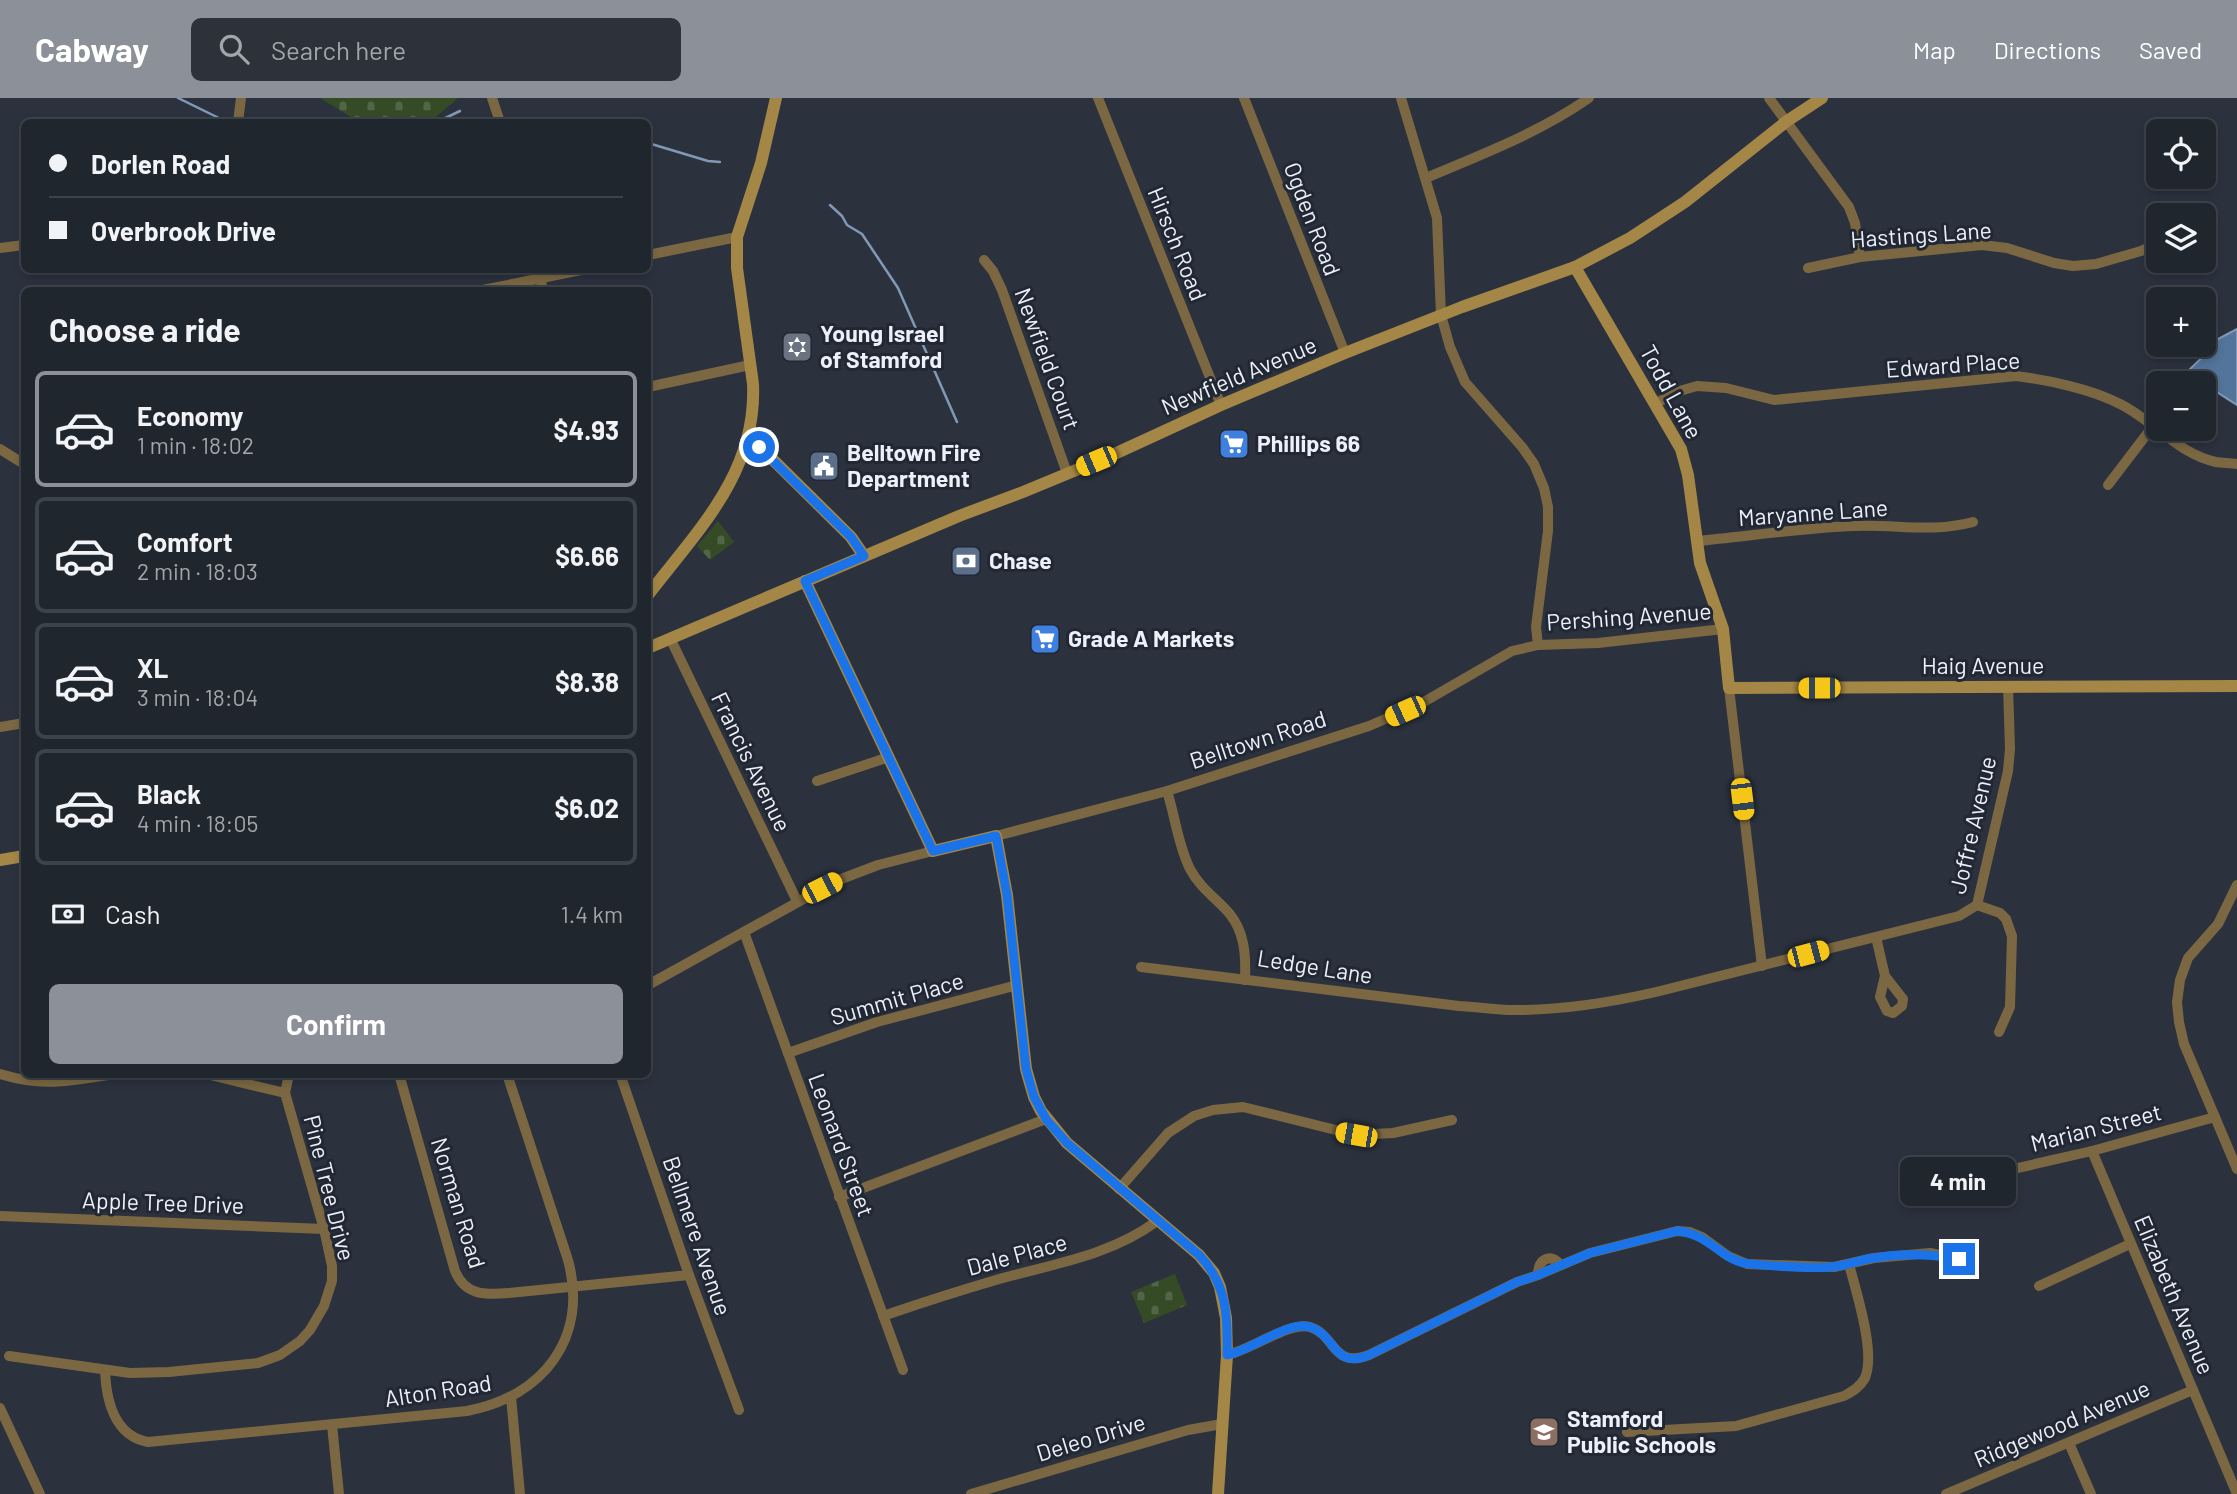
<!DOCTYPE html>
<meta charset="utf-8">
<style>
:root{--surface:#20262e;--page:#2d323a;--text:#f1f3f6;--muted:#a2a5aa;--line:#3d434a;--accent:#8c9099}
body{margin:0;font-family:Barlow,sans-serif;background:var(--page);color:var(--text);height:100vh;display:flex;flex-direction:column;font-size:26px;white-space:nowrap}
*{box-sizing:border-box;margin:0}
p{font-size:23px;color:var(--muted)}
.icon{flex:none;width:38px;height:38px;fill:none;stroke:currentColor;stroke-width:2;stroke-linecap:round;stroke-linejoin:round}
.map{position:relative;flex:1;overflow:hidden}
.panel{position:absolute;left:21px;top:189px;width:630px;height:791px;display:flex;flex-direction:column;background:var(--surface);border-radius:10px;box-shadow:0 4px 10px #0003,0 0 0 2px var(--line)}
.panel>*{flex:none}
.banner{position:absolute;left:21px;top:21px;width:630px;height:154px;border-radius:10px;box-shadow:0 4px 10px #0003,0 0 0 2px var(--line);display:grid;align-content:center;height:154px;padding:0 28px;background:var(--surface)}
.controls{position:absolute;left:2146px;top:21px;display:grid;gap:14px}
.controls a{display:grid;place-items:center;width:70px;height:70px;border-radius:10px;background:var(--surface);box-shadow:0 4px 10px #0003,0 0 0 2px var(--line);font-size:35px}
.end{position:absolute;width:32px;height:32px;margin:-16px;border:9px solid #1a73e8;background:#fff;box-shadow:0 0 0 4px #fff}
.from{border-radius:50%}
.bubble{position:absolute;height:49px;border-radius:10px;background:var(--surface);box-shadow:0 4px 10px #0003,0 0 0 2px var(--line);font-size:23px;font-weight:700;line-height:49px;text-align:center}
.car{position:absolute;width:21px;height:42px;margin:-21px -10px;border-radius:9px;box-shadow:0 0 5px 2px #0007;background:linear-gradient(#f5c518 24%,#345 0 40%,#f5c518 0 76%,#345 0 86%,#f5c518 0)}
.banner b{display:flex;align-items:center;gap:24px;height:66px;font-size:26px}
.banner b+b{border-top:2px solid var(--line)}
.banner i{width:18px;height:18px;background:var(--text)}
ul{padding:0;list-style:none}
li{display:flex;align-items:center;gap:21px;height:116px;margin:0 14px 10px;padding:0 14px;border:4px solid var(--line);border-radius:10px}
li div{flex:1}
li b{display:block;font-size:26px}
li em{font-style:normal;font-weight:700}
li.active{border-color:var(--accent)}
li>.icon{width:63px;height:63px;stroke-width:1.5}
h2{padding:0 28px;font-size:32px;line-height:84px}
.pay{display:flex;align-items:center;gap:18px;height:77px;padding:0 28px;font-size:26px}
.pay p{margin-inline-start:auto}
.button{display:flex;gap:14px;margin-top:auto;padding:14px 28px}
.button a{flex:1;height:80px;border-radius:10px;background:var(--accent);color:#fff;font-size:28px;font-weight:700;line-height:80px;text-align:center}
header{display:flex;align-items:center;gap:42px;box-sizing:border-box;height:98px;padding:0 35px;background:var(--accent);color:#fff}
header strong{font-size:33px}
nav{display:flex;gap:38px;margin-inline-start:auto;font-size:24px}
.search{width:490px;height:63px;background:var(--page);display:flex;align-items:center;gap:18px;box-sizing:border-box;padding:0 24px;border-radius:10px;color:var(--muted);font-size:26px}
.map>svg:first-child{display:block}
.cemetery{fill:url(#cemetery-stones)}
.water{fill:#53749b;stroke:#8199b7;stroke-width:2}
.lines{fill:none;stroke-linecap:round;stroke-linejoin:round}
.stream{stroke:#8199b7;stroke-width:2.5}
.street{stroke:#7b6842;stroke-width:10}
.secondary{stroke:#a48646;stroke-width:12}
.route{stroke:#1a73e8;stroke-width:9}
.labels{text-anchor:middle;stroke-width:6;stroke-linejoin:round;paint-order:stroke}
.street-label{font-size:23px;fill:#ecf0f9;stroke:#212834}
.poi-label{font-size:23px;font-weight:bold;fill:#ecf0f9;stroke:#212834;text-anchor:start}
</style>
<header>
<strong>Cabway</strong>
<div class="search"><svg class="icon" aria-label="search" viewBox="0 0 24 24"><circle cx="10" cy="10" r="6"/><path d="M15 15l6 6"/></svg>Search here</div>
<nav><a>Map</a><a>Directions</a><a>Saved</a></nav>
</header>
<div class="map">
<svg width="2237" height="1396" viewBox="0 0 2237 1396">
<defs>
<pattern id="cemetery-stones" width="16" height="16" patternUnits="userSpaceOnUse" patternTransform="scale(1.75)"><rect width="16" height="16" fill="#344b26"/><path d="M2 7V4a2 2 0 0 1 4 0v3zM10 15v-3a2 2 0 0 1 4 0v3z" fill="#526546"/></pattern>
</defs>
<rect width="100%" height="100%" fill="#2b323e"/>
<g class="cemetery">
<path d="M 320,0 L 458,0 L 430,24 L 359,24 Z"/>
<path d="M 718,423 L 734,444 L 710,462 L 697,448 Z"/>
<path d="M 1175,1176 L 1187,1207 L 1144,1225 L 1131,1194 Z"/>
</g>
<path class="water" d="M 2237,231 L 2237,307 L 2215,293 L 2203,289 L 2203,285 L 2193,284 L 2189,272 L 2213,249 L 2218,241 Z"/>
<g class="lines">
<g class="stream">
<path d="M 178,0 L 227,24"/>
<path d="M 437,24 L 460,13"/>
<path d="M 648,45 L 708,63 L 720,64"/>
<path d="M 830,107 L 842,118 L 847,127 L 862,136 L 898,190 L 957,324"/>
</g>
<g class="street">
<path d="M 492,0 L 500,24"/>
<path d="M 1098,0 L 1221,307"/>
<path d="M 1244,0 L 1345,255"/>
<path d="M 1769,0 L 1849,109 L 1855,125 L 1860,159"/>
<path d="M 238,24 L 241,0"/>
<path d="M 1426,80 C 1482,56 1539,35 1589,0"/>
<path d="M 0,150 L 24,147"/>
<path d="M 648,157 L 737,139"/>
<path d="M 984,162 L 993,173 L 1002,192 L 1067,375"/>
<path d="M 1808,170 L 1860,159 L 1982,147 L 2007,150 L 2054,165 L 2073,168 L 2096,166 L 2141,153 L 2158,145"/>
<path d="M 538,172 L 543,192"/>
<path d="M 483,192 L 581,172"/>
<path d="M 648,289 L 750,267"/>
<path d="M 1656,305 L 1683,292 L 1697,288 L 1726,290 L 1774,302 L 2016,278 C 2048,282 2091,291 2120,306 C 2153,322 2178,356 2216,364 C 2222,365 2230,365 2237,366"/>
<path d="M 0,351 L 24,366"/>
<path d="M 2108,387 L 2153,328"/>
<path d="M 1697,443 C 1749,438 1802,430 1854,428 C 1896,426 1932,435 1973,424"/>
<path d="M 670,540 L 797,803"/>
<path d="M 1538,547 L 1598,545 L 1723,531"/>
<path d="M 1729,590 L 1762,868"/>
<path d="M 0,629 L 24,625"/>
<path d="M 817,683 L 889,659"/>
<path d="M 1167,693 C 1175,718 1178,747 1190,771 C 1200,790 1216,800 1229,815 C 1245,834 1246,858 1245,882"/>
<path d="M 996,738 L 1167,693 L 1369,628 L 1422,605 L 1512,553 L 1538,547 L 1536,529 L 1548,433 L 1548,409 L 1544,390 L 1534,366 L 1522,349 L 1465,284 L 1450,249 L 1441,217 L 1437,120 L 1401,0"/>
<path d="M 2237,787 L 2218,826 L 2188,860 L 2180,882 L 2177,904 L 2179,924 L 2184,946 L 2237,1071"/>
<path d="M 1977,807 L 2000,815 L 2006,821 L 2012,838 L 2010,909 L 1999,934"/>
<path d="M 744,834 L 903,1272"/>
<path d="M 1876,839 L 1885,878 L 1903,901 L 1902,908 L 1893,915 L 1887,913 L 1880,899 L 1885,878"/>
<path d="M 1141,869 L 1459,908 C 1475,909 1492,911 1508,912 C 1557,913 1608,905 1656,894 L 1959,818 L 1977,807 L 2008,673 L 2010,651 L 2008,588"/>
<path d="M 648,887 L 836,783 L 878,767 L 933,753"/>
<path d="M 788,955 L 877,924 L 1017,887"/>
<path d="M 0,976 C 47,990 70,982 116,976"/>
<path d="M 206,976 L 285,995"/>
<path d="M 399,976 L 455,1173 C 465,1198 486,1197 509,1195 L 689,1177"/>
<path d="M 620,976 L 689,1177 L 739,1312"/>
<path d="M 2092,1053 L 2237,1396"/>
<path d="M 1987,1077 L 2092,1053 L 2215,1019"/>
<path d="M 1119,1091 L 1168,1035 L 1194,1018 L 1213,1012 L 1243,1009 L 1356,1037 L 1393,1035 L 1452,1022"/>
<path d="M 839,1099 L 1046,1021"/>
<path d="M 0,1118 L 324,1131"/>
<path d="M 1538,1177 C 1538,1162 1549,1154 1561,1167"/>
<path d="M 2039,1188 L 2130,1146"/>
<path d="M 883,1218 C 921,1205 958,1193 996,1182 C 1052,1166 1110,1158 1157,1123"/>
<path d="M 1227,1257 C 1251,1252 1290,1223 1310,1229 C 1336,1237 1332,1271 1369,1257 L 1517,1184 L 1538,1177 L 1590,1155 L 1677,1133 L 1690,1134 L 1702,1139 L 1728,1158 L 1747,1166 L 1834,1169 L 1874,1160 L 1930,1155 L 1959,1161"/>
<path d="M 9,1258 L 130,1275 L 169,1274 L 258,1265 L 280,1257 L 300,1243 L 310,1232 L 324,1208 L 332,1183 L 332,1168 L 324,1131 L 285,995 L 289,976"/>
<path d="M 105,1272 C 106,1301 114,1338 148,1344 L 467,1313 C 543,1299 589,1240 568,1162 L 507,976"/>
<path d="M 511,1299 L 520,1396"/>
<path d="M 0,1310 L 40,1396"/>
<path d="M 332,1327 L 339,1396"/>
<path d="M 1627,1334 L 1736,1328 L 1844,1298 C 1853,1293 1860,1289 1865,1280 C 1876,1254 1856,1194 1849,1166"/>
<path d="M 2069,1345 L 2091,1396"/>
<path d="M 971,1396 L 1188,1332 L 1222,1326"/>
<path d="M 1946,1396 L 2193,1292"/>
</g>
<g class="secondary">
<path d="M 1575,169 L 1681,351 L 1688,377 L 1700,465 L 1723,531 L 1729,590 L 2237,588"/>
<path d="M 749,338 L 851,439 L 864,458"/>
<path d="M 805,483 L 933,753 L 996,738 L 1007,797 L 1026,971 L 1034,999 L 1041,1013 L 1067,1045 L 1199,1157 L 1214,1175 L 1220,1189 L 1226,1220 L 1227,1257 L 1218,1396"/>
<path d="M 648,497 C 698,432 757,375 753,286 L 737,170 L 737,139 L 761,65 L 776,0"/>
<path d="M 648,550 L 959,418 L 1023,394 L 1110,358 L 1221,307 L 1345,255 L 1462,209 L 1575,169 L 1630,140 L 1685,104 L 1787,23 L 1822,0"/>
<path d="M 0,762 L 24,758"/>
</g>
</g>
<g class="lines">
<path class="route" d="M 759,349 L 851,439 L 864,458 L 805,483 L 933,753 L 996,738 L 1007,797 L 1026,971 L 1034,999 L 1046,1021 L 1067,1045 L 1199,1157 C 1227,1186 1228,1218 1227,1257 C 1251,1253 1288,1222 1310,1229 C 1336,1237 1333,1272 1369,1257 L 1517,1184 L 1538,1177 L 1590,1155 L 1677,1133 C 1711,1136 1721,1163 1750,1166 C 1776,1168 1805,1171 1831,1169 C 1846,1168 1859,1162 1873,1160 C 1902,1155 1931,1156 1959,1161"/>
</g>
<defs>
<g id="synagogue-square" transform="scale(1.575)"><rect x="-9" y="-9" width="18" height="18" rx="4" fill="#6b7280" stroke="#212834"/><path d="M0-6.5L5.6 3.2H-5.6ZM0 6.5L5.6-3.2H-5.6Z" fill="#fff"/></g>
<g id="supermarket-square" transform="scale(1.575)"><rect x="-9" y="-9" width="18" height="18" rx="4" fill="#3f7fe0" stroke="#212834"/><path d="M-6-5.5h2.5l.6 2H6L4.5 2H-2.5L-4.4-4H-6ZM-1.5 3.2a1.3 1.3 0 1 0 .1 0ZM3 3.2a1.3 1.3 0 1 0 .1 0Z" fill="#fff"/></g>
<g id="civic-square" transform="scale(1.575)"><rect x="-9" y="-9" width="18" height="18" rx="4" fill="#5c6f8a" stroke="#212834"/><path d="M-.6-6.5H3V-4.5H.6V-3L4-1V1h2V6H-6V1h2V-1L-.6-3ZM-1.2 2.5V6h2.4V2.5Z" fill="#fff"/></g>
<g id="bank-square" transform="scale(1.575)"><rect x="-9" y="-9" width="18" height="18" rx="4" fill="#5c6f8a" stroke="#212834"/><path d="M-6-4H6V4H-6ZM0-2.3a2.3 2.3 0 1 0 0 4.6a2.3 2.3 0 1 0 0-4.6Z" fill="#fff"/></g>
<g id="school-square" transform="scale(1.575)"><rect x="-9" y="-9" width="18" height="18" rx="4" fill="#8d6e63" stroke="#212834"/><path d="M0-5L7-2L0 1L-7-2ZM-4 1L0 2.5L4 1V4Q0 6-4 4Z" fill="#fff"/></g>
</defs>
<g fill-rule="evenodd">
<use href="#synagogue-square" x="797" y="249"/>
<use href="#supermarket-square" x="1234" y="346"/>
<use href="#civic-square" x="824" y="368"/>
<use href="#bank-square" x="966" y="463"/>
<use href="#supermarket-square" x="1045" y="541"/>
<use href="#school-square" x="1544" y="1334"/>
</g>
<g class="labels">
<g class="street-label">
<text transform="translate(1312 121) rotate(69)" y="8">Ogden Road</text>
<text transform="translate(1921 137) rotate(-4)" y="8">Hastings Lane</text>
<text transform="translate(1177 146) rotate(68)" y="8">Hirsch Road</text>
<text transform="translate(1047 261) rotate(70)" y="8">Newfield Court</text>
<text transform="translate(1953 267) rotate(-4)" y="8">Edward Place</text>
<text transform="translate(1239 278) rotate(-23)" y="8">Newfield Avenue</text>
<text transform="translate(1671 294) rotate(61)" y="8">Todd Lane</text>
<text transform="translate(1813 415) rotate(-4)" y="8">Maryanne Lane</text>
<text transform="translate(1629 519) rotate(-4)" y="8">Pershing Avenue</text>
<text x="1983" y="576">Haig Avenue</text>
<text transform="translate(1258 642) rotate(-18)" y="8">Belltown Road</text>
<text transform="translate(751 664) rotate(64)" y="8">Francis Avenue</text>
<text transform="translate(1973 727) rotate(-77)" y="8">Joffre Avenue</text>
<text transform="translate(1315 869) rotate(9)" y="8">Ledge Lane</text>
<text transform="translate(897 901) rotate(-16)" y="8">Summit Place</text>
<text transform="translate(2096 1030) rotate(-14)" y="8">Marian Street</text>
<text transform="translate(841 1047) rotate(70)" y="8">Leonard Street</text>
<text transform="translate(329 1090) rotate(76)" y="8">Pine Tree Drive</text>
<text transform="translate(163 1105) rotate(2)" y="8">Apple Tree Drive</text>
<text transform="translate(458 1105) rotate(73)" y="8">Norman Road</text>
<text transform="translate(697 1138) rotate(71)" y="8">Bellmere Avenue</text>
<text transform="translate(1017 1157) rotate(-15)" y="8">Dale Place</text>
<text transform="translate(2174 1197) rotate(67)" y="8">Elizabeth Avenue</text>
<text transform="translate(438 1293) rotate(-9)" y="8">Alton Road</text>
<text transform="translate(2062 1326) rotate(-23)" y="8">Ridgewood Avenue</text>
<text transform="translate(1091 1340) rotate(-17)" y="8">Deleo Drive</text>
</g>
<g class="poi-label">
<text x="820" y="244">Young Israel<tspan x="820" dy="26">of Stamford</tspan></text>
<text x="1257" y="354">Phillips 66</text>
<text x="847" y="363">Belltown Fire<tspan x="847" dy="26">Department</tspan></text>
<text x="989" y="471">Chase</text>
<text x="1068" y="549">Grade A Markets</text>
<text x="1567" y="1329">Stamford<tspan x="1567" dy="26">Public Schools</tspan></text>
</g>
</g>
</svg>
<div class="controls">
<a><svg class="icon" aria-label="locate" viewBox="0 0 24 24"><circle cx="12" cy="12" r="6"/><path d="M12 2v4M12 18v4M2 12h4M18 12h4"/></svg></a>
<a><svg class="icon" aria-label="layers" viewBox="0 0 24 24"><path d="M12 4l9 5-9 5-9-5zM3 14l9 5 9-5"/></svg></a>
<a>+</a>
<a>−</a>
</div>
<i class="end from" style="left:759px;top:349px"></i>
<i class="end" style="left:1959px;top:1161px"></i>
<div class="bubble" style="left:1900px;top:1059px;width:116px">4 min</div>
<i class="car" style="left:1096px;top:363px;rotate:247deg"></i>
<i class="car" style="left:1819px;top:590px;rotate:270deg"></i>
<i class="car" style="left:1405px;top:613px;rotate:246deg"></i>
<i class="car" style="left:1742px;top:701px;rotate:173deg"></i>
<i class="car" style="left:822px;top:790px;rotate:63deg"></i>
<i class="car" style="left:1808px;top:856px;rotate:75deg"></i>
<i class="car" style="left:1356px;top:1037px;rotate:280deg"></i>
<div class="banner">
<b><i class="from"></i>Dorlen Road</b>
<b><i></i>Overbrook Drive</b>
</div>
<section class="panel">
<h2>Choose a ride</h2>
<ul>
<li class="active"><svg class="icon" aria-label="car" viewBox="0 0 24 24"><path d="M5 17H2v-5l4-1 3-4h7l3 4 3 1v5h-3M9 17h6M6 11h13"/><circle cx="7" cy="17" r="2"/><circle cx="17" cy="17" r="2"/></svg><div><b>Economy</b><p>1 min · 18:02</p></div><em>$4.93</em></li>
<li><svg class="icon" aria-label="car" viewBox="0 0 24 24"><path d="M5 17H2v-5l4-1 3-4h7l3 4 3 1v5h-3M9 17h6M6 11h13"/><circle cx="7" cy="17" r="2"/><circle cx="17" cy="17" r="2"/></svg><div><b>Comfort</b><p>2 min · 18:03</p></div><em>$6.66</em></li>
<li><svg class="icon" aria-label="car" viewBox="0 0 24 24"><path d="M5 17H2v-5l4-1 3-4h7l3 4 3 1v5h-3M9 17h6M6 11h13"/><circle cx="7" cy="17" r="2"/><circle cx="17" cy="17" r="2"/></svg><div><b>XL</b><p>3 min · 18:04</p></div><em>$8.38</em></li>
<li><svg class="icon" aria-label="car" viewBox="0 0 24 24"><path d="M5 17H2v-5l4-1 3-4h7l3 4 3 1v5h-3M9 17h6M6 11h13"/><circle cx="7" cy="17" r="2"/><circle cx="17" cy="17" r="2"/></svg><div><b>Black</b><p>4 min · 18:05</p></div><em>$6.02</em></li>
</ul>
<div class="pay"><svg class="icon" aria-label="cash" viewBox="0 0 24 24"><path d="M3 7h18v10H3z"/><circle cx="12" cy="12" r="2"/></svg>Cash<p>1.4 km</p></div>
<div class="button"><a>Confirm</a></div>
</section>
</div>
